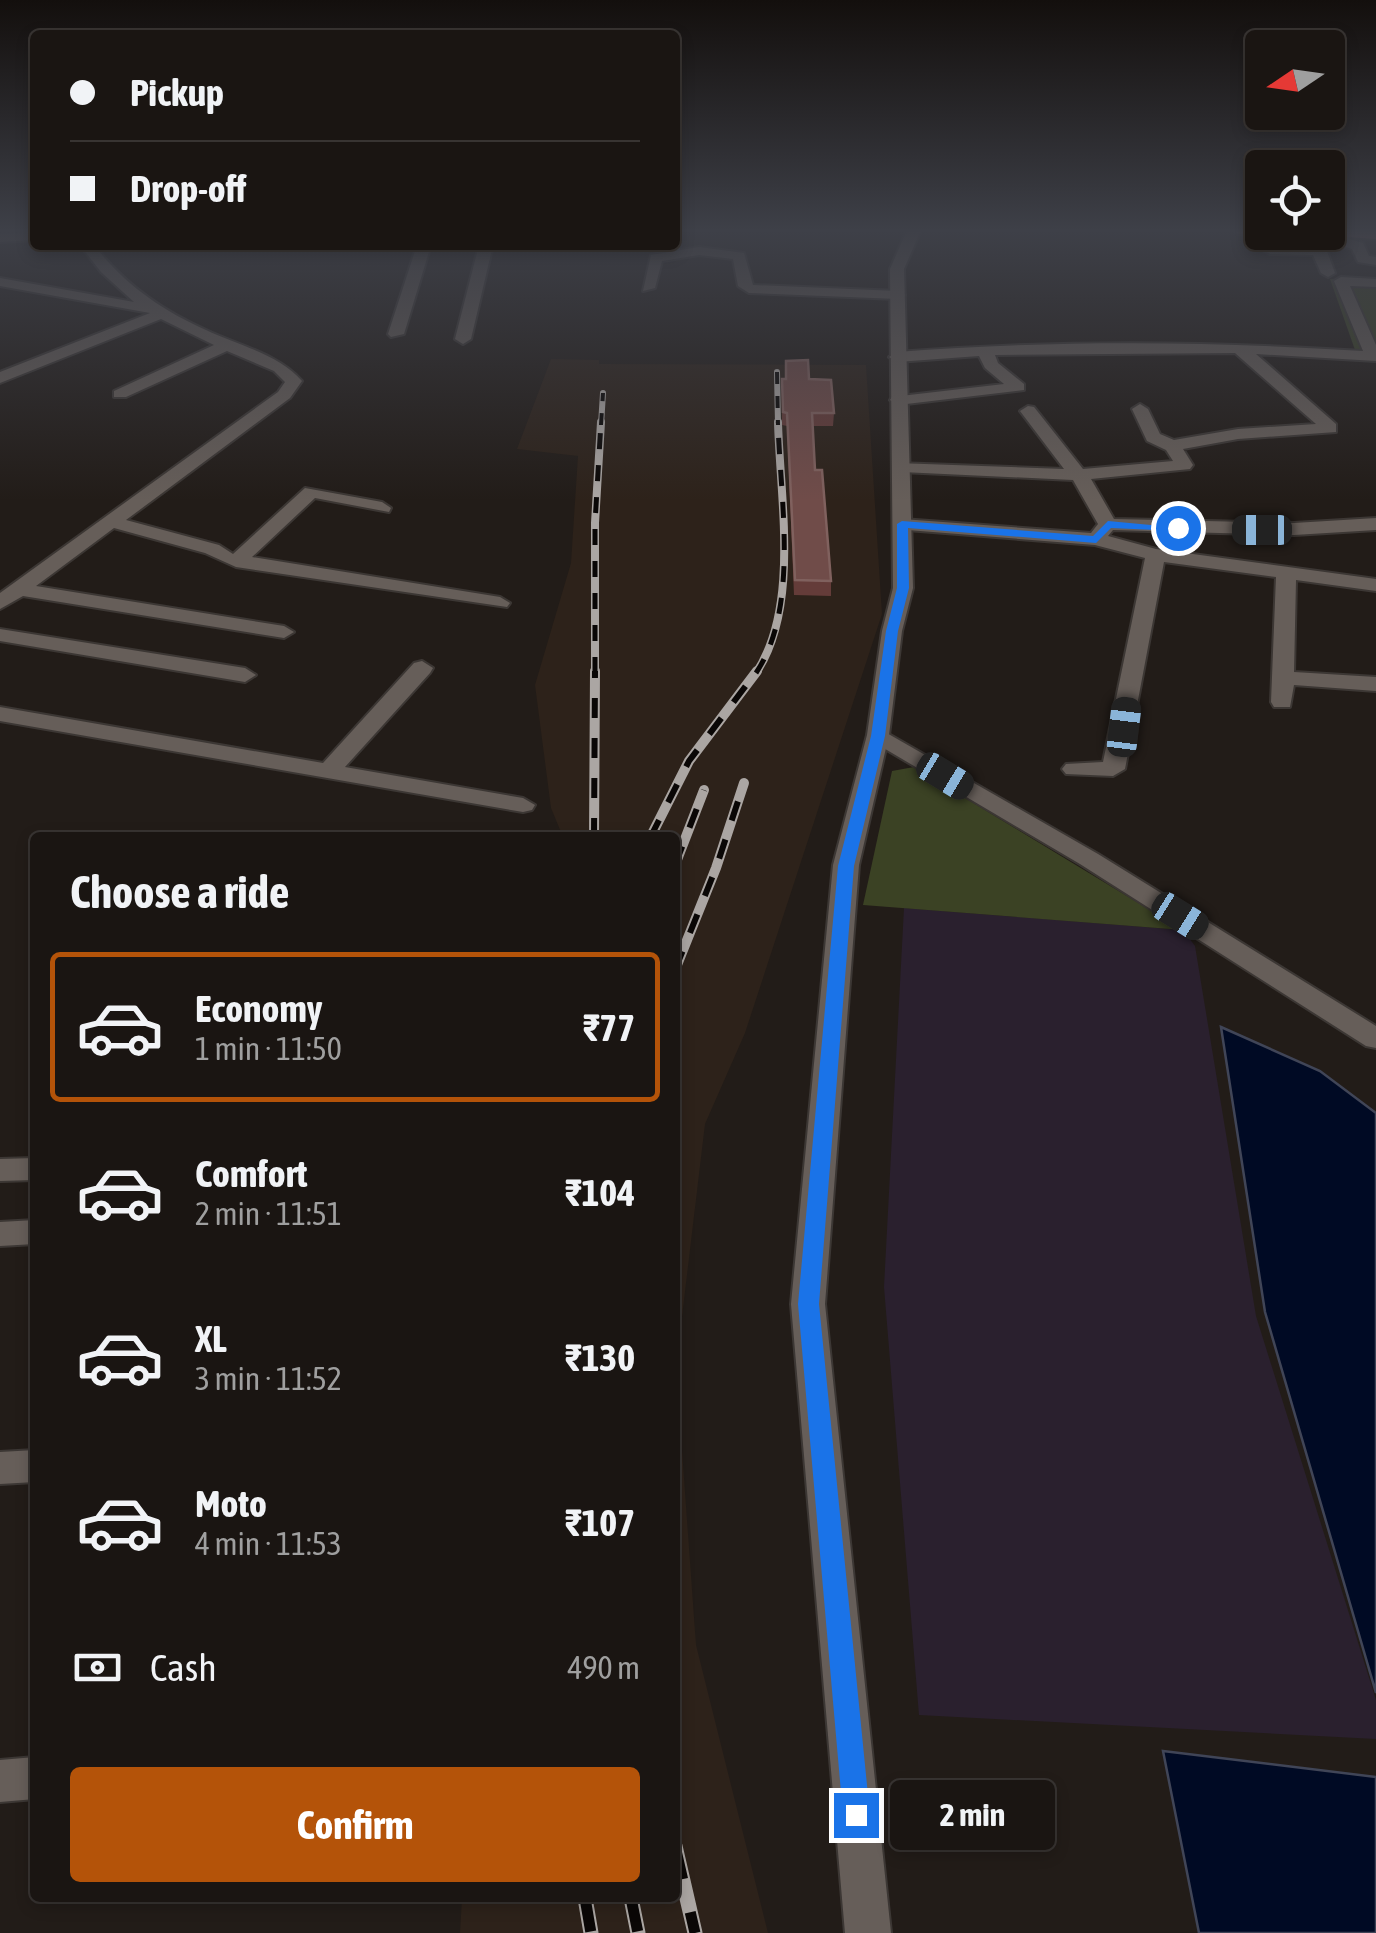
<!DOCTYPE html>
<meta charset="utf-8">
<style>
:root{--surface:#1a1512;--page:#231e1b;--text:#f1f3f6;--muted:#9f9f9f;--line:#383432;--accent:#b45309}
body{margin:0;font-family:"Asap Condensed",sans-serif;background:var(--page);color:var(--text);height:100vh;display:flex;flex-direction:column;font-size:38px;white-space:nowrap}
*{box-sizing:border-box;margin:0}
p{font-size:32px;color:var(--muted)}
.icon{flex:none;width:55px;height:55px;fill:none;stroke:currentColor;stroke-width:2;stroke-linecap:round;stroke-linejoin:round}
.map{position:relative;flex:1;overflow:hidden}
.panel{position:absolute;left:30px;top:832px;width:650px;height:1070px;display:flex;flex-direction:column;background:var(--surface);border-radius:10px;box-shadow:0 5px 15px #0003,0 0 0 2px var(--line)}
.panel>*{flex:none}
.guide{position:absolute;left:30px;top:30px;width:650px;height:220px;border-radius:10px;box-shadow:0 5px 15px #0003,0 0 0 2px var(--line);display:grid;align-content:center;height:220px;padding:0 40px;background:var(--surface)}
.needle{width:65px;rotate:257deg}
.controls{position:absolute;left:1245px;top:30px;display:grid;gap:20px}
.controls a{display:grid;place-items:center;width:100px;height:100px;border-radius:10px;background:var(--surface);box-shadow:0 5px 15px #0003,0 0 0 2px var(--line);font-size:50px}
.end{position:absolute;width:45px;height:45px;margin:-22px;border:12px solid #1a73e8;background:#fff;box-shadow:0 0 0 5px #fff}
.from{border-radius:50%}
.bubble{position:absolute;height:70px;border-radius:10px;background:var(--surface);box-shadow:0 5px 15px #0003,0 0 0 2px var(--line);font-size:32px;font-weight:700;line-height:70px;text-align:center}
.car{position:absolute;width:30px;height:60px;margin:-30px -15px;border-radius:12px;box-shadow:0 0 8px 2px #0007;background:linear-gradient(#222 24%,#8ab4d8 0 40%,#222 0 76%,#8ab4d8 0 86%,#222 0)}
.guide b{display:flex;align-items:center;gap:35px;height:95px;font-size:38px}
.guide b+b{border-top:2px solid var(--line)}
.guide i{width:25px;height:25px;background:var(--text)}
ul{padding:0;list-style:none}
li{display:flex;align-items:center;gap:30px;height:150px;margin:0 20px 15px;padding:0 20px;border:5px solid transparent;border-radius:10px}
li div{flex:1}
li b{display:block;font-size:38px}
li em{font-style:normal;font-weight:700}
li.on{border-color:var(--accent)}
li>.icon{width:90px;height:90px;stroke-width:1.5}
h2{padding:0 40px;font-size:45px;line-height:120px}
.pay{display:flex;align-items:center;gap:25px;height:110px;padding:0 40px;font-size:38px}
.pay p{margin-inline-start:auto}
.cta{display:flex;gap:20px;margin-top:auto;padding:20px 40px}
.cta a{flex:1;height:115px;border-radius:10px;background:var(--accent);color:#fff;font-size:40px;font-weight:700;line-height:115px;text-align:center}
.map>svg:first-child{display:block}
.industrial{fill:#2a202e}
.built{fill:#2d221a}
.green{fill:#3b4224}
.water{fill:#000a24;stroke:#404557;stroke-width:2.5}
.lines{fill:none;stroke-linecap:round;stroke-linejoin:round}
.minor-casing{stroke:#3c3734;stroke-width:4}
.tertiary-casing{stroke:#3c3734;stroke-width:4}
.secondary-casing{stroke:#3c3734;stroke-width:4}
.primary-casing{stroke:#3c3734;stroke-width:4}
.minor{fill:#665e59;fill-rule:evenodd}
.tertiary{fill:#665e59;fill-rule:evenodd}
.secondary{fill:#665e59;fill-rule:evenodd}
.primary{fill:#b2656d;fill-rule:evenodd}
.rail-far3-casing{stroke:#aba6a3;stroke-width:6}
.rail-far2-casing{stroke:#aba6a3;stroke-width:8}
.rail-far1-casing{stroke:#aba6a3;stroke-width:10}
.rail-casing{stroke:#aba6a3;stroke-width:15}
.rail-far3{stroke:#0a0706;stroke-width:4;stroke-dasharray:12;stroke-linecap:butt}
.rail-far2{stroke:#0a0706;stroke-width:5;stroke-dasharray:16;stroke-linecap:butt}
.rail-far1{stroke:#0a0706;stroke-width:6;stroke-dasharray:20;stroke-linecap:butt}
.rail{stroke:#0a0706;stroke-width:11;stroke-dasharray:34;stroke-linecap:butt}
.wall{fill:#643c39}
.building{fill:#704c49;stroke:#80615e;stroke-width:2.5}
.route{fill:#1a73e8}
</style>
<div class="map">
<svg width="1376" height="1933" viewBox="0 0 1376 1933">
<rect width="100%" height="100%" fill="#221c18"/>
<path class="industrial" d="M 904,908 L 1183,930 L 1195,946 L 1256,1316 L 1376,1700 L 1376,1739 L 919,1715 L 884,1287 Z"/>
<path class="built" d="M 551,359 L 599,360 L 599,364 L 866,365 L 882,614 L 745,1033 L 705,1124 L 676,1367 L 696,1645 L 768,1933 L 460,1933 L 462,1898 L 675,1898 L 675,838 L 563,837 L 551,808 L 535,685 L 571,563 L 578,456 L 517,449 Z"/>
<g class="green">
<path d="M 1330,279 L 1376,281 L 1376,352 L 1355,350 Z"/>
<path d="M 914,767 L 1183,930 L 863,905 L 892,771 Z"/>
</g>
<g class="water">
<path d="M 1221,1027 L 1320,1071 L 1376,1113 L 1376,1693 L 1265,1312 Z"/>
<path d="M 1163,1751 L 1376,1777 L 1376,1933 L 1199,1933 Z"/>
</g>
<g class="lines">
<g class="minor-casing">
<g id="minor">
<path d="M 1344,230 L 1359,230 L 1349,239 L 1363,243 L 1369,256 L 1376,257 L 1376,265 L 1358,262 L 1352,249 L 1338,244 L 1325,246 L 1335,273 L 1328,277 L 1321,273 L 1313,255 L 1270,254 L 1263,250 L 1270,246 L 1311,247 L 1314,240 L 1335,237 Z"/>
<path d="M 80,245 L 94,245 C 124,284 161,310 206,330 C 237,345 279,354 302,381 L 290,398 L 126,520 L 219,545 L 233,554 L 305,488 L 382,502 L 391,508 L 389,512 L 315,498 L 252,557 L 500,597 L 510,603 L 507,607 L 236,567 L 205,553 L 114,528 L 36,586 L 284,626 L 294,632 L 284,638 L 23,596 L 0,609 L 0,593 L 278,392 L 285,382 L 274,371 L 227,351 L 126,397 L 114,397 L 114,391 L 214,345 L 161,319 L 0,383 L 0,372 L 150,313 L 0,286 L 0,278 L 134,302 L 101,272 Z"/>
<path d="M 417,245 L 431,245 L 404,334 L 391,337 L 388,334 Z"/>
<path d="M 479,245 L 493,245 L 471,339 L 463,344 L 455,339 Z"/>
<path d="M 699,247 L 744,253 L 753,285 L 898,291 L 905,295 L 898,299 L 749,293 L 738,286 L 733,259 L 699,255 L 662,261 L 655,288 L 643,291 L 651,255 Z"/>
<path d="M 1341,277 L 1376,279 L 1376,287 L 1350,286 L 1376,345 L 1376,361 L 1256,354 L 1336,424 L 1336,432 L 1238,439 L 1183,449 L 1193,465 L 1190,469 L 1091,479 L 1114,519 L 1294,523 L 1376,518 L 1376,530 L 1294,535 L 1113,530 L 1108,536 L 1156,549 L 1376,579 L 1376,591 L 1296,580 L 1294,672 L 1376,677 L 1376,691 L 1294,685 L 1290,707 L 1274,707 L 1271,702 L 1276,577 L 1164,562 L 1125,769 L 1113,776 L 1066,774 L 1062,769 L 1066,764 L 1103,762 L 1145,558 L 1095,545 L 895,529 L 893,525 L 902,519 L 1091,533 L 1098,524 L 1073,480 L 902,472 L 893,467 L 896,463 L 1064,469 L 1020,411 L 1028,406 L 1034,407 L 1083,469 L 1173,461 L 1166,450 L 1147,441 L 1132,409 L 1140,404 L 1148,409 L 1160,434 L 1174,440 L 1238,429 L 1316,424 L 1235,353 L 995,355 L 998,363 L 1024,384 L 1024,390 L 898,405 L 890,400 L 892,397 L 1004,384 L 985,368 L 979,356 L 897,362 L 889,357 L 897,352 C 1053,340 1207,341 1363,351 L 1334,281 Z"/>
<path d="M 0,629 L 245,668 L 256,675 L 245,682 L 0,641 Z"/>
<path d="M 422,661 L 433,668 L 430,673 L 345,767 L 523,798 L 535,805 L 532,810 L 523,812 L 0,721 L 0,707 L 323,763 L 414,663 Z"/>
<path d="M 878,728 L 1098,854 L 1376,1026 L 1376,1048 L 1366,1046 L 1080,864 L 870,740 L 867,735 Z"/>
<path d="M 35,1158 L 35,1180 L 0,1181 L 0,1159 Z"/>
<path d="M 35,1220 L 35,1244 L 0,1246 L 0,1222 Z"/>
<path d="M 35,1450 L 35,1482 L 0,1484 L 0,1452 Z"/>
<path d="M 35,1757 L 35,1799 L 0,1802 L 0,1760 Z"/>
</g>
</g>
<g class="tertiary-casing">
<path id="tertiary" d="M 907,230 L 921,230 L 904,269 L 913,588 L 902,631 L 889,735 L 859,865 L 825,1304 L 891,1933 L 845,1933 L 791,1304 L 833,865 L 867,735 L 882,631 L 893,588 L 890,269 Z"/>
</g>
<g class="secondary-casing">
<path id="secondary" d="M 35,232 L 35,240 L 0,242 L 0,234 Z"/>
</g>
<g class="primary-casing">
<g id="primary">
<path d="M 1232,230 L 1268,232 L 1239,234 Z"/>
<path d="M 1328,230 L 1376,231 L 1376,239 L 1323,235 Z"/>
</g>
</g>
<use href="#minor" class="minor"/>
<use href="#tertiary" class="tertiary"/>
<use href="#secondary" class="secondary"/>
<use href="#primary" class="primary"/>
<g class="rail-far3-casing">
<g id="rail-far3">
<path d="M 777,372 L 778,425"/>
<path d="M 601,425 L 603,393"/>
</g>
</g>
<g class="rail-far2-casing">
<g id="rail-far2">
<path d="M 595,673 L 595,523 L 601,422"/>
<path d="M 756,673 C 800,607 780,499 778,422"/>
</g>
</g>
<g class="rail-far1-casing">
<g id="rail-far1">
<path d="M 594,838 L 595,671"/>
<path d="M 650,838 L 689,761 L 757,671"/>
<path d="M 675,865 L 704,790"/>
<path d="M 675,970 L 716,868 L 744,783"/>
</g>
</g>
<g class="rail-casing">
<g id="rail">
<path d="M 675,1846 L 695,1933"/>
<path d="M 585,1898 L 591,1933"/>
<path d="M 631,1898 L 638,1933"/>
</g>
</g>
<use href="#rail-far3" class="rail-far3"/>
<use href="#rail-far2" class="rail-far2"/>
<use href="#rail-far1" class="rail-far1"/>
<use href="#rail" class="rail"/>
</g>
<path class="wall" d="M 786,361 L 809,379 L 834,413 L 833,426 L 812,426 L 815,470 L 831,581 L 831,596 L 794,595 L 787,426 L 782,425 L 782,379 L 786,379 Z"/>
<path class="building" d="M 808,360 L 809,379 L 831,380 L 834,413 L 812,413 L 815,470 L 822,470 L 831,581 L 795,580 L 787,413 L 783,412 L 782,379 L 786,379 L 786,361 Z"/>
<linearGradient id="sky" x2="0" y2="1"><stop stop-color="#130f0d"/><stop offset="0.46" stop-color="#3e4048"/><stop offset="1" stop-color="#3e4048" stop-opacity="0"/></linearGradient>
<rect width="1376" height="501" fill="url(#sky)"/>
<path class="route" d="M 902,521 L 1093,536 L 1108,521 L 1183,528 L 1178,531 L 1111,528 L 1096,543 L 908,528 L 909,588 L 898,631 L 885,736 L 854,866 L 819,1304 L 870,1815 L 866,1824 L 856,1828 L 847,1824 L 843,1815 L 798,1304 L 838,866 L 871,736 L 886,631 L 897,588 L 897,524 Z"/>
</svg>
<div class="controls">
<a><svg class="needle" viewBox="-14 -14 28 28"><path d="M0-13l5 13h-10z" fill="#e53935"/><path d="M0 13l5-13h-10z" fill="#9f9f9f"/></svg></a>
<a><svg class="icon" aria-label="locate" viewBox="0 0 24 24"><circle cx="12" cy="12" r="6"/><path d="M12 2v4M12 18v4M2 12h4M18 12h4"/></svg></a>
</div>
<i class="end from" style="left:1178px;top:528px"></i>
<i class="end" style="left:856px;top:1815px"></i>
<div class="bubble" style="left:890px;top:1780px;width:165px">2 min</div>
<i class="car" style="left:1262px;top:530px;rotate:270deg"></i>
<i class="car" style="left:1124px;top:727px;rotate:7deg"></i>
<i class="car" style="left:945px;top:776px;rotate:121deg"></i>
<i class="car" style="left:1180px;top:916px;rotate:122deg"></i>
<div class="guide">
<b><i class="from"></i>Pickup</b>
<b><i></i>Drop-off</b>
</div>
<section class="panel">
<h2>Choose a ride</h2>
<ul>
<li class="on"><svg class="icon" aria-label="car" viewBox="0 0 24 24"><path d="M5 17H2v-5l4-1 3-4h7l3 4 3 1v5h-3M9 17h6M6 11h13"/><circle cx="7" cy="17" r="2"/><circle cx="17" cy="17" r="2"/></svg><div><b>Economy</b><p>1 min · 11:50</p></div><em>₹77</em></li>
<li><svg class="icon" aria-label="car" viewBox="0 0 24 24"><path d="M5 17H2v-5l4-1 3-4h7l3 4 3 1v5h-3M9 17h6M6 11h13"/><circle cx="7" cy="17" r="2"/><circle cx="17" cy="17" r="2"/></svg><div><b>Comfort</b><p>2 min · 11:51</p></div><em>₹104</em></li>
<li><svg class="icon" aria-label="car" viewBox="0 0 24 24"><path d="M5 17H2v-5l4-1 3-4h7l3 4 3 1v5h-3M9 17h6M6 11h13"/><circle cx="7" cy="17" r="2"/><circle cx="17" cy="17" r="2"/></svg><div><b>XL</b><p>3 min · 11:52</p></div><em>₹130</em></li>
<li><svg class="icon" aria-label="car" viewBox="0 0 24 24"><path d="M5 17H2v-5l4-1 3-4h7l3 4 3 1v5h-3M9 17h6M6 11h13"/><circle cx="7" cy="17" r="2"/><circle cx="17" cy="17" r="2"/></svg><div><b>Moto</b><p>4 min · 11:53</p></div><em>₹107</em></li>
</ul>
<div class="pay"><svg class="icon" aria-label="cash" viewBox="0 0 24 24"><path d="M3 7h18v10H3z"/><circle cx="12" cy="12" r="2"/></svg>Cash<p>490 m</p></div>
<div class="cta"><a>Confirm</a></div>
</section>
</div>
